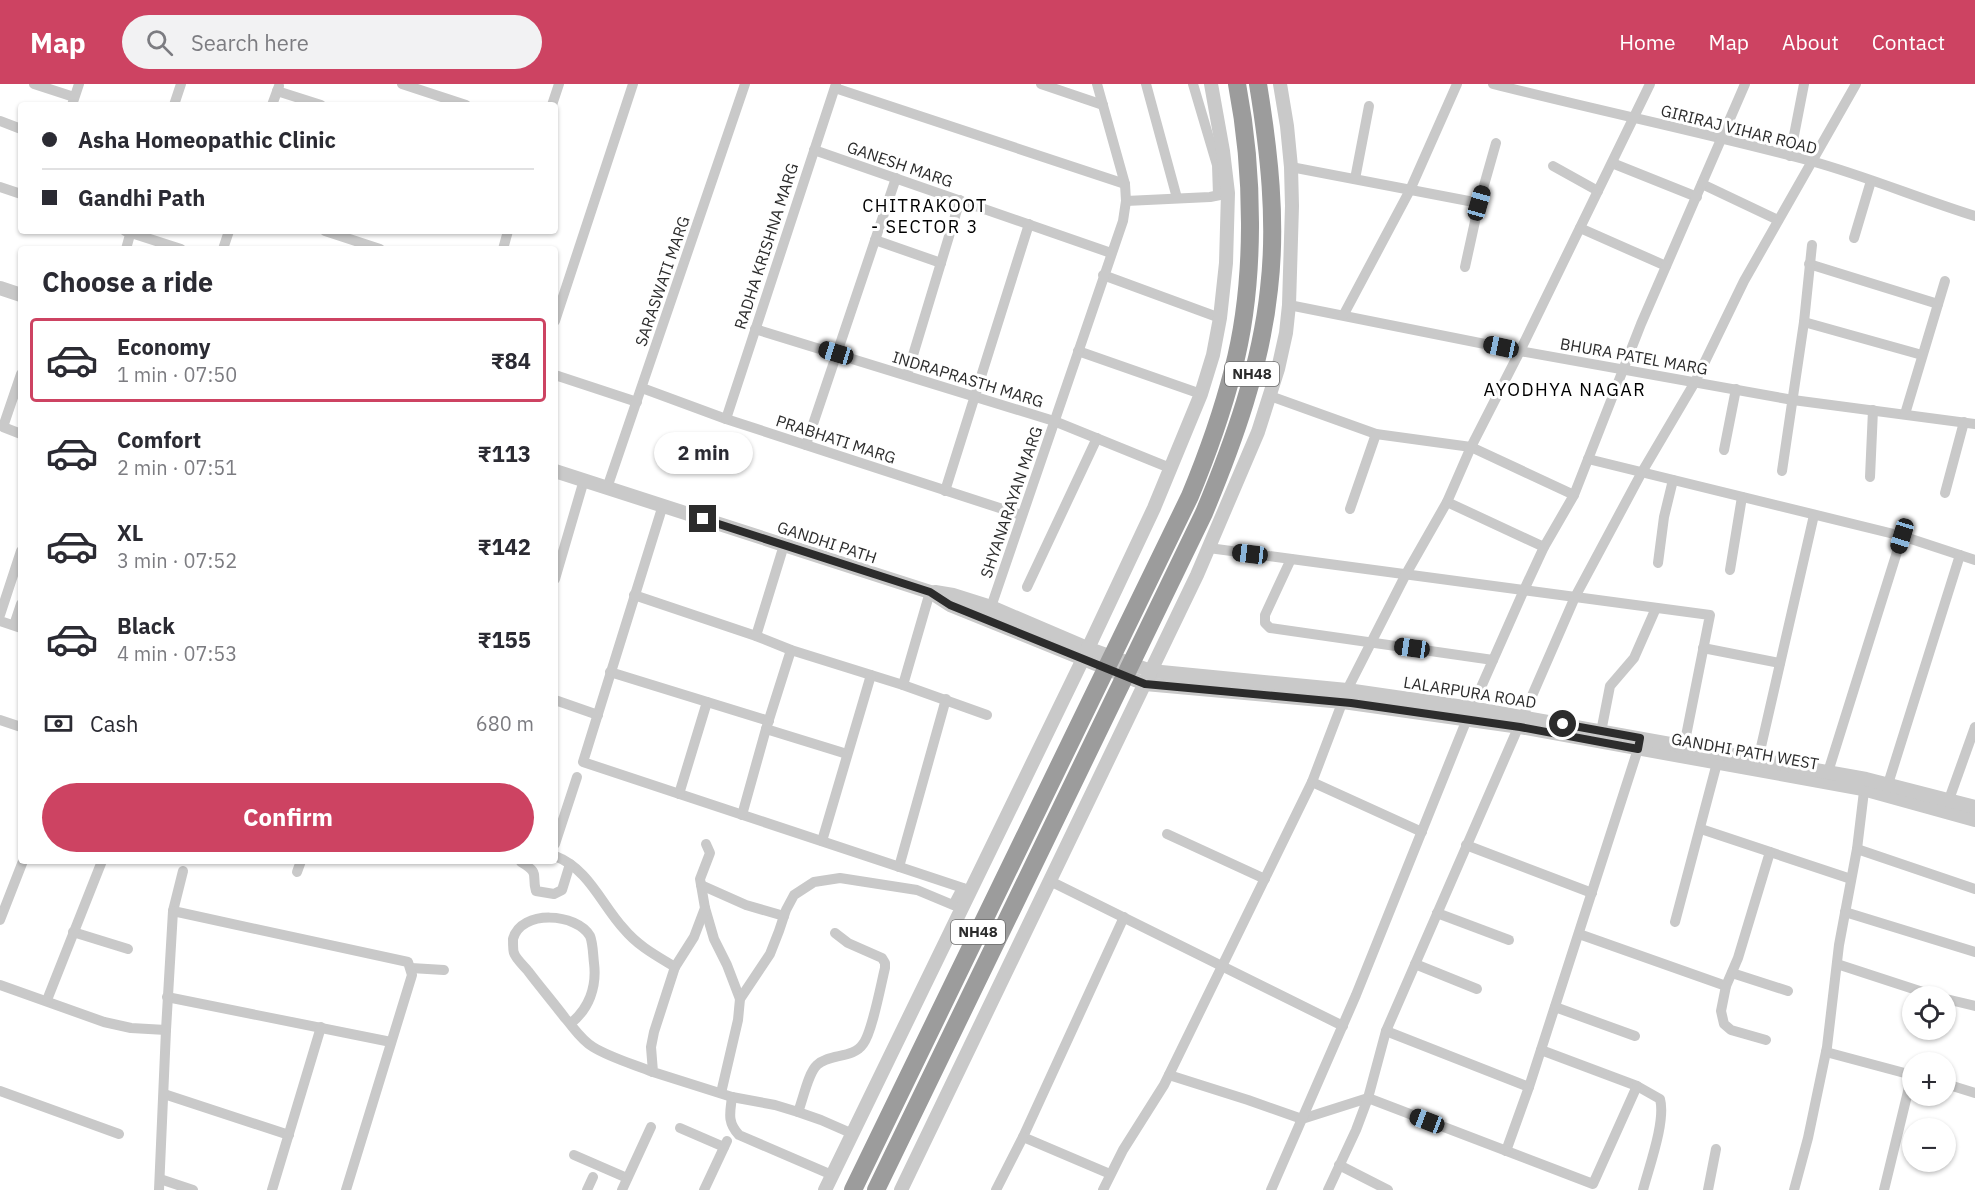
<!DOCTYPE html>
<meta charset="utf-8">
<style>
:root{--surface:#fff;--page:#f2f2f3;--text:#2b2b33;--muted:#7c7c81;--line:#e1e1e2;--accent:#cd4362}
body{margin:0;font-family:"IBM Plex Sans",sans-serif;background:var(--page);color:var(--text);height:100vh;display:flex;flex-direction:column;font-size:22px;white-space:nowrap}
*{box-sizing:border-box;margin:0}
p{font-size:20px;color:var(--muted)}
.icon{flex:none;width:33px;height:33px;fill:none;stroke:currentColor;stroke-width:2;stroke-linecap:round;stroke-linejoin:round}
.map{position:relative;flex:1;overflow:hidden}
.side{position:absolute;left:18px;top:162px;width:540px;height:618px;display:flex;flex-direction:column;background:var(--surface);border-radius:6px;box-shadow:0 2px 4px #0004}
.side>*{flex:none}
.hud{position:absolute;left:18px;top:18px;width:540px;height:132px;border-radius:6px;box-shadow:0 2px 4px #0004;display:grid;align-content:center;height:132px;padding:0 24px;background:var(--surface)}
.controls{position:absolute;left:1902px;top:902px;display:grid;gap:12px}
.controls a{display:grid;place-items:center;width:54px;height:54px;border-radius:50%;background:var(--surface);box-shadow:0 2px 4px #0004;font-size:30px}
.end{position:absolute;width:27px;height:27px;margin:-14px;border:8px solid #2c2c2c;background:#fff;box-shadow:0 0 0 3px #fff}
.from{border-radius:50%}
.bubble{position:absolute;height:42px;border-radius:21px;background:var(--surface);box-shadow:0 2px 4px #0004;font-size:20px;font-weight:700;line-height:42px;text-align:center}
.car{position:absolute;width:18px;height:36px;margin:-18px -9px;border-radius:8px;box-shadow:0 0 4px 2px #0007;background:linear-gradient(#222 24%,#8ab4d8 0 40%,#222 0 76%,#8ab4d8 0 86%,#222 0)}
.hud b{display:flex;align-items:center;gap:21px;height:57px;font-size:22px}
.hud b+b{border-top:2px solid var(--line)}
.hud i{width:15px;height:15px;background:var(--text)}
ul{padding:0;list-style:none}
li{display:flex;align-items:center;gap:18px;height:84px;margin:0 12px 9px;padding:0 12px;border:3px solid transparent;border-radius:6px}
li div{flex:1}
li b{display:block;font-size:22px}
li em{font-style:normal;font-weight:700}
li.active{border-color:var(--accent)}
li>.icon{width:54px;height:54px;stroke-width:1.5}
h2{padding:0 24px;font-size:27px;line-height:72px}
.pay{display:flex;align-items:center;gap:15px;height:66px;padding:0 24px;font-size:22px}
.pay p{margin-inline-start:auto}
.cta{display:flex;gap:12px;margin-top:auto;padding:12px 24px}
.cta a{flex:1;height:69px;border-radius:36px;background:var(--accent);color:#fff;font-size:24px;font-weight:700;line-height:69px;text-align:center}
header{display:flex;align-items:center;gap:36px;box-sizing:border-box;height:84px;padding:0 30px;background:var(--accent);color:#fff}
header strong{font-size:28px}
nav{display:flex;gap:33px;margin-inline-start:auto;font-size:21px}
.search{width:420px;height:54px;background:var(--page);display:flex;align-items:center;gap:15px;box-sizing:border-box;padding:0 21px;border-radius:33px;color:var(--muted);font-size:22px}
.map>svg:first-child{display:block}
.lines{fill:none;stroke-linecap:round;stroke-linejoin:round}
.minor{stroke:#c9c9c9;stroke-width:10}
.tertiary{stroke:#c9c9c9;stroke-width:14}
.trunk{stroke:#9c9c9c;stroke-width:18}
.route{stroke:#2c2c2c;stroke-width:8}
.labels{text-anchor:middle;stroke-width:6;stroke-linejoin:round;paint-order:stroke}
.shield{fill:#fff;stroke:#6b6b6b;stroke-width:1.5}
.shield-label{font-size:15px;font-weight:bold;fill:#2c2c2c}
.street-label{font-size:16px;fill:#2c2c2c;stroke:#fff}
.neighbourhood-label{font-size:18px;letter-spacing:1.5px;fill:#000;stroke:#fff}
</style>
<header>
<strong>Map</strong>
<div class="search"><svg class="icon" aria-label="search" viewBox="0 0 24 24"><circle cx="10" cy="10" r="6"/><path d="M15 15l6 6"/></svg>Search here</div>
<nav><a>Home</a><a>Map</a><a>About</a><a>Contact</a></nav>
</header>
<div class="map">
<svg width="1975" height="1106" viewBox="0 0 1975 1106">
<rect width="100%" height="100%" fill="#fff"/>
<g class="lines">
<g class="minor">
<path d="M 34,0 L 74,13"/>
<path d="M 402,0 L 466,21"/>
<path d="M 1041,0 L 1103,21"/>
<path d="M 1146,0 L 1177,114"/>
<path d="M 1193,0 L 1217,81 L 1218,111"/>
<path d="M 1493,0 C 1599,27 1706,49 1811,77 C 1866,92 1920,115 1975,132"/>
<path d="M 835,4 L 1125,100"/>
<path d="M 277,7 L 321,21"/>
<path d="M 72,21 L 79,0"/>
<path d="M 174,21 L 181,0"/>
<path d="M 272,21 L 279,2"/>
<path d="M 552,21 L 559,0"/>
<path d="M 0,37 L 21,45"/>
<path d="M 814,66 L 1111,169"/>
<path d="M 1790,72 L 1804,0"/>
<path d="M 1612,79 L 1697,113"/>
<path d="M 1553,82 L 1598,107"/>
<path d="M 1291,83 L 1479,119"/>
<path d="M 1355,95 L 1369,22"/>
<path d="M 1702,100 L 1778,136"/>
<path d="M 0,103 L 21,110"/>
<path d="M 1126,117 L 1210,113 L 1225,110"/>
<path d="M 1580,144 L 1666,182"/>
<path d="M 125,147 L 181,165"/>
<path d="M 325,147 L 380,165"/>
<path d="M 1854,154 L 1871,97"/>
<path d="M 875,156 L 941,179"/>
<path d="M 126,165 L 131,147"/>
<path d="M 223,165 L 229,147"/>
<path d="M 503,165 L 508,147"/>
<path d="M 1809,180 L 1938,220"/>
<path d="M 1465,183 L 1479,119 L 1496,59"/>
<path d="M 1103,191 L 1220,234"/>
<path d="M 1289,221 L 1520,267 L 1793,316 L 1975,340"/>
<path d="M 1344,230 L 1410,106 L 1457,0"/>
<path d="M 555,237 L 633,0"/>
<path d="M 1804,238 L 1922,271"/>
<path d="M 755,245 L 1054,337 L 1170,384"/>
<path d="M 1078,267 L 1201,310"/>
<path d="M 21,290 L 3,343 L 21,350"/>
<path d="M 555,291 L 637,318"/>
<path d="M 907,291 L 960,116"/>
<path d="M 642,304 L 726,335 L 1021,431"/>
<path d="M 1270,312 L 1376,350 L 1471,363 L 1574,411"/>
<path d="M 1905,330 L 1945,197"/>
<path d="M 726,335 L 836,0"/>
<path d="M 806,361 L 896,94"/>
<path d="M 1724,366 L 1736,305"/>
<path d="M 1588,375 L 1902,452 L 1975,476"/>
<path d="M 1782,387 L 1804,238 L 1812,161"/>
<path d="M 1870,393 L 1873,326"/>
<path d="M 607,404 L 745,0"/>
<path d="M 945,407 L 1029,140"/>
<path d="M 1945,409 L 1964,338"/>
<path d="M 1447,418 L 1544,463"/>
<path d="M 663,421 L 583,678 L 969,806"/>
<path d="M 1350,425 L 1376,350"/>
<path d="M 1209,464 L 1710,531 L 1684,662"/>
<path d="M 1291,475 L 1265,531 L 1265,539 L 1270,544 L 1493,576"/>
<path d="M 1658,479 L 1664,433 L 1673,396"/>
<path d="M 1730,486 L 1742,413"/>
<path d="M 555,495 L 584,396"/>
<path d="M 1027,503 L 1097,354"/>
<path d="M 634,511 L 756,552 L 791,566 L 903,601 L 987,631"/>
<path d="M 991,523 L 1123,137 L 1126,117 L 1125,100 L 1097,0"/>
<path d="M 0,531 L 21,467"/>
<path d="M 0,537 L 21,544"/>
<path d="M 14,541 L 21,520"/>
<path d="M 756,552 L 784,461"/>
<path d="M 1703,564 L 1780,579"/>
<path d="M 610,588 L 769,637"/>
<path d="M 903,601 L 930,508"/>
<path d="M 555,616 L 598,631"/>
<path d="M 0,636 L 21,643"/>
<path d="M 766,645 L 847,670"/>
<path d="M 1601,648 L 1610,602 L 1634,574 L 1656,524"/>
<path d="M 1758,676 L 1814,431"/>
<path d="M 1828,688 L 1902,452"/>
<path d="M 1312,698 L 1422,748"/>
<path d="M 1888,700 L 1960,471"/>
<path d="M 679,710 L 707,618"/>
<path d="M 1947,721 L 1975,643"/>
<path d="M 742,731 L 766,645 L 791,566"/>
<path d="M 1701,745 L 1851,795"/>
<path d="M 1167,750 L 1265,795"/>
<path d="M 822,757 L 871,591"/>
<path d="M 555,760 L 577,693"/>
<path d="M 706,760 L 710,769 L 700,795 L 705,824 L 714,855 L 727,881 L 740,915"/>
<path d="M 1466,761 L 1592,809"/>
<path d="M 1857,765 L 1975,805"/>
<path d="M 555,772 C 589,785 601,820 624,845 C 638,862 657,872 675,883 L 654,948 L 651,963 L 653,988 L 732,1013 L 775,1021 L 798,1028 L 821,1036 L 853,1050"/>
<path d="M 521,778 C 541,790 531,790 536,807 L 554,810 L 562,806 L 570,780"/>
<path d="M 899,783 L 946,615"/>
<path d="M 297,788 L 301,777"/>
<path d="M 1050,797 L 1343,942"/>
<path d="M 701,801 L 746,821 L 784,832"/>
<path d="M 173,827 L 183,787"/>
<path d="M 1845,828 L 1975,868"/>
<path d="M 1437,829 L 1509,856"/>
<path d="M 0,836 L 23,777"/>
<path d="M 1675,838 L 1717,679"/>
<path d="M 73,848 L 128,865"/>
<path d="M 1579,850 L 1726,902"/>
<path d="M 1415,880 L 1477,905"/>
<path d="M 1837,880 L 1935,912"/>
<path d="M 675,883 L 694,853 L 705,824"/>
<path d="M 411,884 L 444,886"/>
<path d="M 1732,889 L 1788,907"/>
<path d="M 0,901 L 104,938 L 131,944 L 166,946"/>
<path d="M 167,913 L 391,958"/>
<path d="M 1946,915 L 1975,922"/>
<path d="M 47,916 L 102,777"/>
<path d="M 1555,923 L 1635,952"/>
<path d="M 570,940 C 589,925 597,903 594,879 C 593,871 593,859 590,852 C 577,829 521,825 513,855 C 513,858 513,867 514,869 C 516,875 524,882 528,887 C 540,903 553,918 565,934 C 574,944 581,956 593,963 C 611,974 633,980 653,988"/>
<path d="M 1386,947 L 1529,1003"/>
<path d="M 1766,956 L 1731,946 L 1724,940 L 1721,927 L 1726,902 L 1738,874 L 1770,768"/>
<path d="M 1541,966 L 1637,1002 L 1660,1015 C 1666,1037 1649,1083 1643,1106"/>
<path d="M 1826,968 L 1912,991"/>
<path d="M 1169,991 L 1248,1016 L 1302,1035 L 1368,1014 L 1593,1100 L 1637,1002"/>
<path d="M 1946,1000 L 1975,1009"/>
<path d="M 0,1007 L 119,1050"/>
<path d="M 721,1009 L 738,936 L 740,915 L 770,870 L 779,847 L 786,826 L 794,811 L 814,798 L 840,794 L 917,806 L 953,821 L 962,804"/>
<path d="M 164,1010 L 289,1051"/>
<path d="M 732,1013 C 730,1029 727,1038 739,1051 L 832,1091"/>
<path d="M 798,1028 C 803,1016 808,989 817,981 C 829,969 853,975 863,960 C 872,949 881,900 885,884 L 885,879 L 882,874 L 848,859 L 835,849"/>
<path d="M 680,1044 L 724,1063"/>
<path d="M 1506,1067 L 1529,1003 L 1638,665"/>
<path d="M 574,1071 L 627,1094"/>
<path d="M 1339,1081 L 1388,1106"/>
<path d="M 1110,1090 L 1023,1053 L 1124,833"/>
<path d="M 160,1095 L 193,1106"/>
<path d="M 159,1106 L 166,946 L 173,827 L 408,878 L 412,891 L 346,1106"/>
<path d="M 272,1106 L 321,943"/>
<path d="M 587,1106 L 593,1093"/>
<path d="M 622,1106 L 651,1043"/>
<path d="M 704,1106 L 727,1057"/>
<path d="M 996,1106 L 1023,1053"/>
<path d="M 1103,1106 L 1123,1066 L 1164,1001 L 1312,698 L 1347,606 L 1406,490 L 1447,418 L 1471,363 L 1520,267 L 1650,0"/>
<path d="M 1271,1106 L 1356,911 L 1467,635 L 1524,506 L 1544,463 L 1574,411 L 1641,240 L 1745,0"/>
<path d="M 1328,1106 L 1356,1046 L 1368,1014 L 1386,947 L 1575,513 L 1642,388 L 1695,298 L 1744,197 L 1856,0"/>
<path d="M 1708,1106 L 1716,1065"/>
<path d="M 1794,1106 L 1808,1054 L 1827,963 L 1839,861 L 1857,765 L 1865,699"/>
<path d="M 1884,1106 L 1912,991"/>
</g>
<g class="tertiary">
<path d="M 0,204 L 21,211"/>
<path d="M 555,387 L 930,508 L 950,521 L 1145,600 L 1343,618 L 1520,643 L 1863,705 L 1975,736"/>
<path d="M 935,508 L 953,511 L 991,523 L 1087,564 L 1151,587 L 1347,606 L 1471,624 L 1866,695 L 1975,723"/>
<path d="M 825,1106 L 1083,575 L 1154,424 L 1201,310 L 1213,271 L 1220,234 L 1226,179 L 1228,109 L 1223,67 L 1211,0"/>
<path d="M 901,1106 L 1197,491 L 1258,348 L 1278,285 L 1286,249 L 1289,221 L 1292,122 L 1291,83 L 1287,42 L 1280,0"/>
</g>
<g class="trunk">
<path d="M 853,1106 L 1190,412 C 1207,371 1222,329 1233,286 C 1256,199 1254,88 1237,0"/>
<path d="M 876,1106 L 1204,429 C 1234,357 1261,282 1269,205 C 1277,137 1269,67 1258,0"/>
</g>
</g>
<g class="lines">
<path class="route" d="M 703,435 L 930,508 L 950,521 L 1145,600 L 1351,619 L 1520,643 L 1638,665 L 1640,654 L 1563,640"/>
</g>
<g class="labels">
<g class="shield">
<rect x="1225" y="278" width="54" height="24" rx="4.5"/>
<rect x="951" y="836" width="54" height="24" rx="4.5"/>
</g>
<g class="shield-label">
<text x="1252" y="295">NH48</text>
<text x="978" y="853">NH48</text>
</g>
<g class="street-label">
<text transform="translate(1739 45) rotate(14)" y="6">GIRIRAJ VIHAR ROAD</text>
<text transform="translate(900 80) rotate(19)" y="6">GANESH MARG</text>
<text transform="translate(766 162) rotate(-72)" y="6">RADHA KRISHNA MARG</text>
<text transform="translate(662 197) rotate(-71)" y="6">SARASWATI MARG</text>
<text transform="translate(1634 272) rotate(10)" y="6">BHURA PATEL MARG</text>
<text transform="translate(968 295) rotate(17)" y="6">INDRAPRASTH MARG</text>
<text transform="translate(836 355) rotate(18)" y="6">PRABHATI MARG</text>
<text transform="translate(1011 418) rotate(-71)" y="6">SHYANARAYAN MARG</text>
<text transform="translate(827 458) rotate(18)" y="6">GANDHI PATH</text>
<text transform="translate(1470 608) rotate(9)" y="6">LALARPURA ROAD</text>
<text transform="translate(1745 667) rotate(10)" y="6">GANDHI PATH WEST</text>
</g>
<g class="neighbourhood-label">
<text x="925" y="128">CHITRAKOOT<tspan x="925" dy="21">- SECTOR 3</tspan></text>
<text x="1565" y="312">AYODHYA NAGAR</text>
</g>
</g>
</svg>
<div class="controls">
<a><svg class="icon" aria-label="locate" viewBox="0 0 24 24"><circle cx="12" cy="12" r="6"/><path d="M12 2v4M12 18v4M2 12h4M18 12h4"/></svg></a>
<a>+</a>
<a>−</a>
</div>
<i class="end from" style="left:1563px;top:640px"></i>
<i class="end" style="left:703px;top:435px"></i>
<div class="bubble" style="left:654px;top:348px;width:99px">2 min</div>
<i class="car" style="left:1479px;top:119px;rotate:16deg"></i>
<i class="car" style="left:1501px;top:263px;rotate:282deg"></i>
<i class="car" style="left:836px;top:269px;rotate:287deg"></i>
<i class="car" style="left:1902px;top:452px;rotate:197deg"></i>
<i class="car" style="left:1250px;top:470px;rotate:277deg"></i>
<i class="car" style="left:1412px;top:564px;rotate:278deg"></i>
<i class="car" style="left:1427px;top:1037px;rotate:291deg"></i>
<div class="hud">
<b><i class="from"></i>Asha Homeopathic Clinic</b>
<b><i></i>Gandhi Path</b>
</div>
<section class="side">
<h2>Choose a ride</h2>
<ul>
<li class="active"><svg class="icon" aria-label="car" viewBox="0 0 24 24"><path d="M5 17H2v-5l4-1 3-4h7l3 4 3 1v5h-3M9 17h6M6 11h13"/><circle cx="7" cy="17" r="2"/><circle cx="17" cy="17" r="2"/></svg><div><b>Economy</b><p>1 min · 07:50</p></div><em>₹84</em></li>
<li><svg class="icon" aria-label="car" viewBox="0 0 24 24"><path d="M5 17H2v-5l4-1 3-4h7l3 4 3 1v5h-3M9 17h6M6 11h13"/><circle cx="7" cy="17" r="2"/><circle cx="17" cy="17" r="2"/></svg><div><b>Comfort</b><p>2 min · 07:51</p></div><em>₹113</em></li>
<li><svg class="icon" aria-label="car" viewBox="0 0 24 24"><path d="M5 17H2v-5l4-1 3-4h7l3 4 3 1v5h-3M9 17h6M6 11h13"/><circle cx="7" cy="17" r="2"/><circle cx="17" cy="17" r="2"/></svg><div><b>XL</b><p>3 min · 07:52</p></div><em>₹142</em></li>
<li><svg class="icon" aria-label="car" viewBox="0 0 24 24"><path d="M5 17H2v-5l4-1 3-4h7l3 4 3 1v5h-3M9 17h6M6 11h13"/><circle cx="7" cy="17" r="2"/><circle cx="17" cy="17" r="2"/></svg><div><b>Black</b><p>4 min · 07:53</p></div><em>₹155</em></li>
</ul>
<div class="pay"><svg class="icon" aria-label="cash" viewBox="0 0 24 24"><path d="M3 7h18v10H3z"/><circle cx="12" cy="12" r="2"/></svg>Cash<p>680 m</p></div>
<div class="cta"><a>Confirm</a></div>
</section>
</div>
